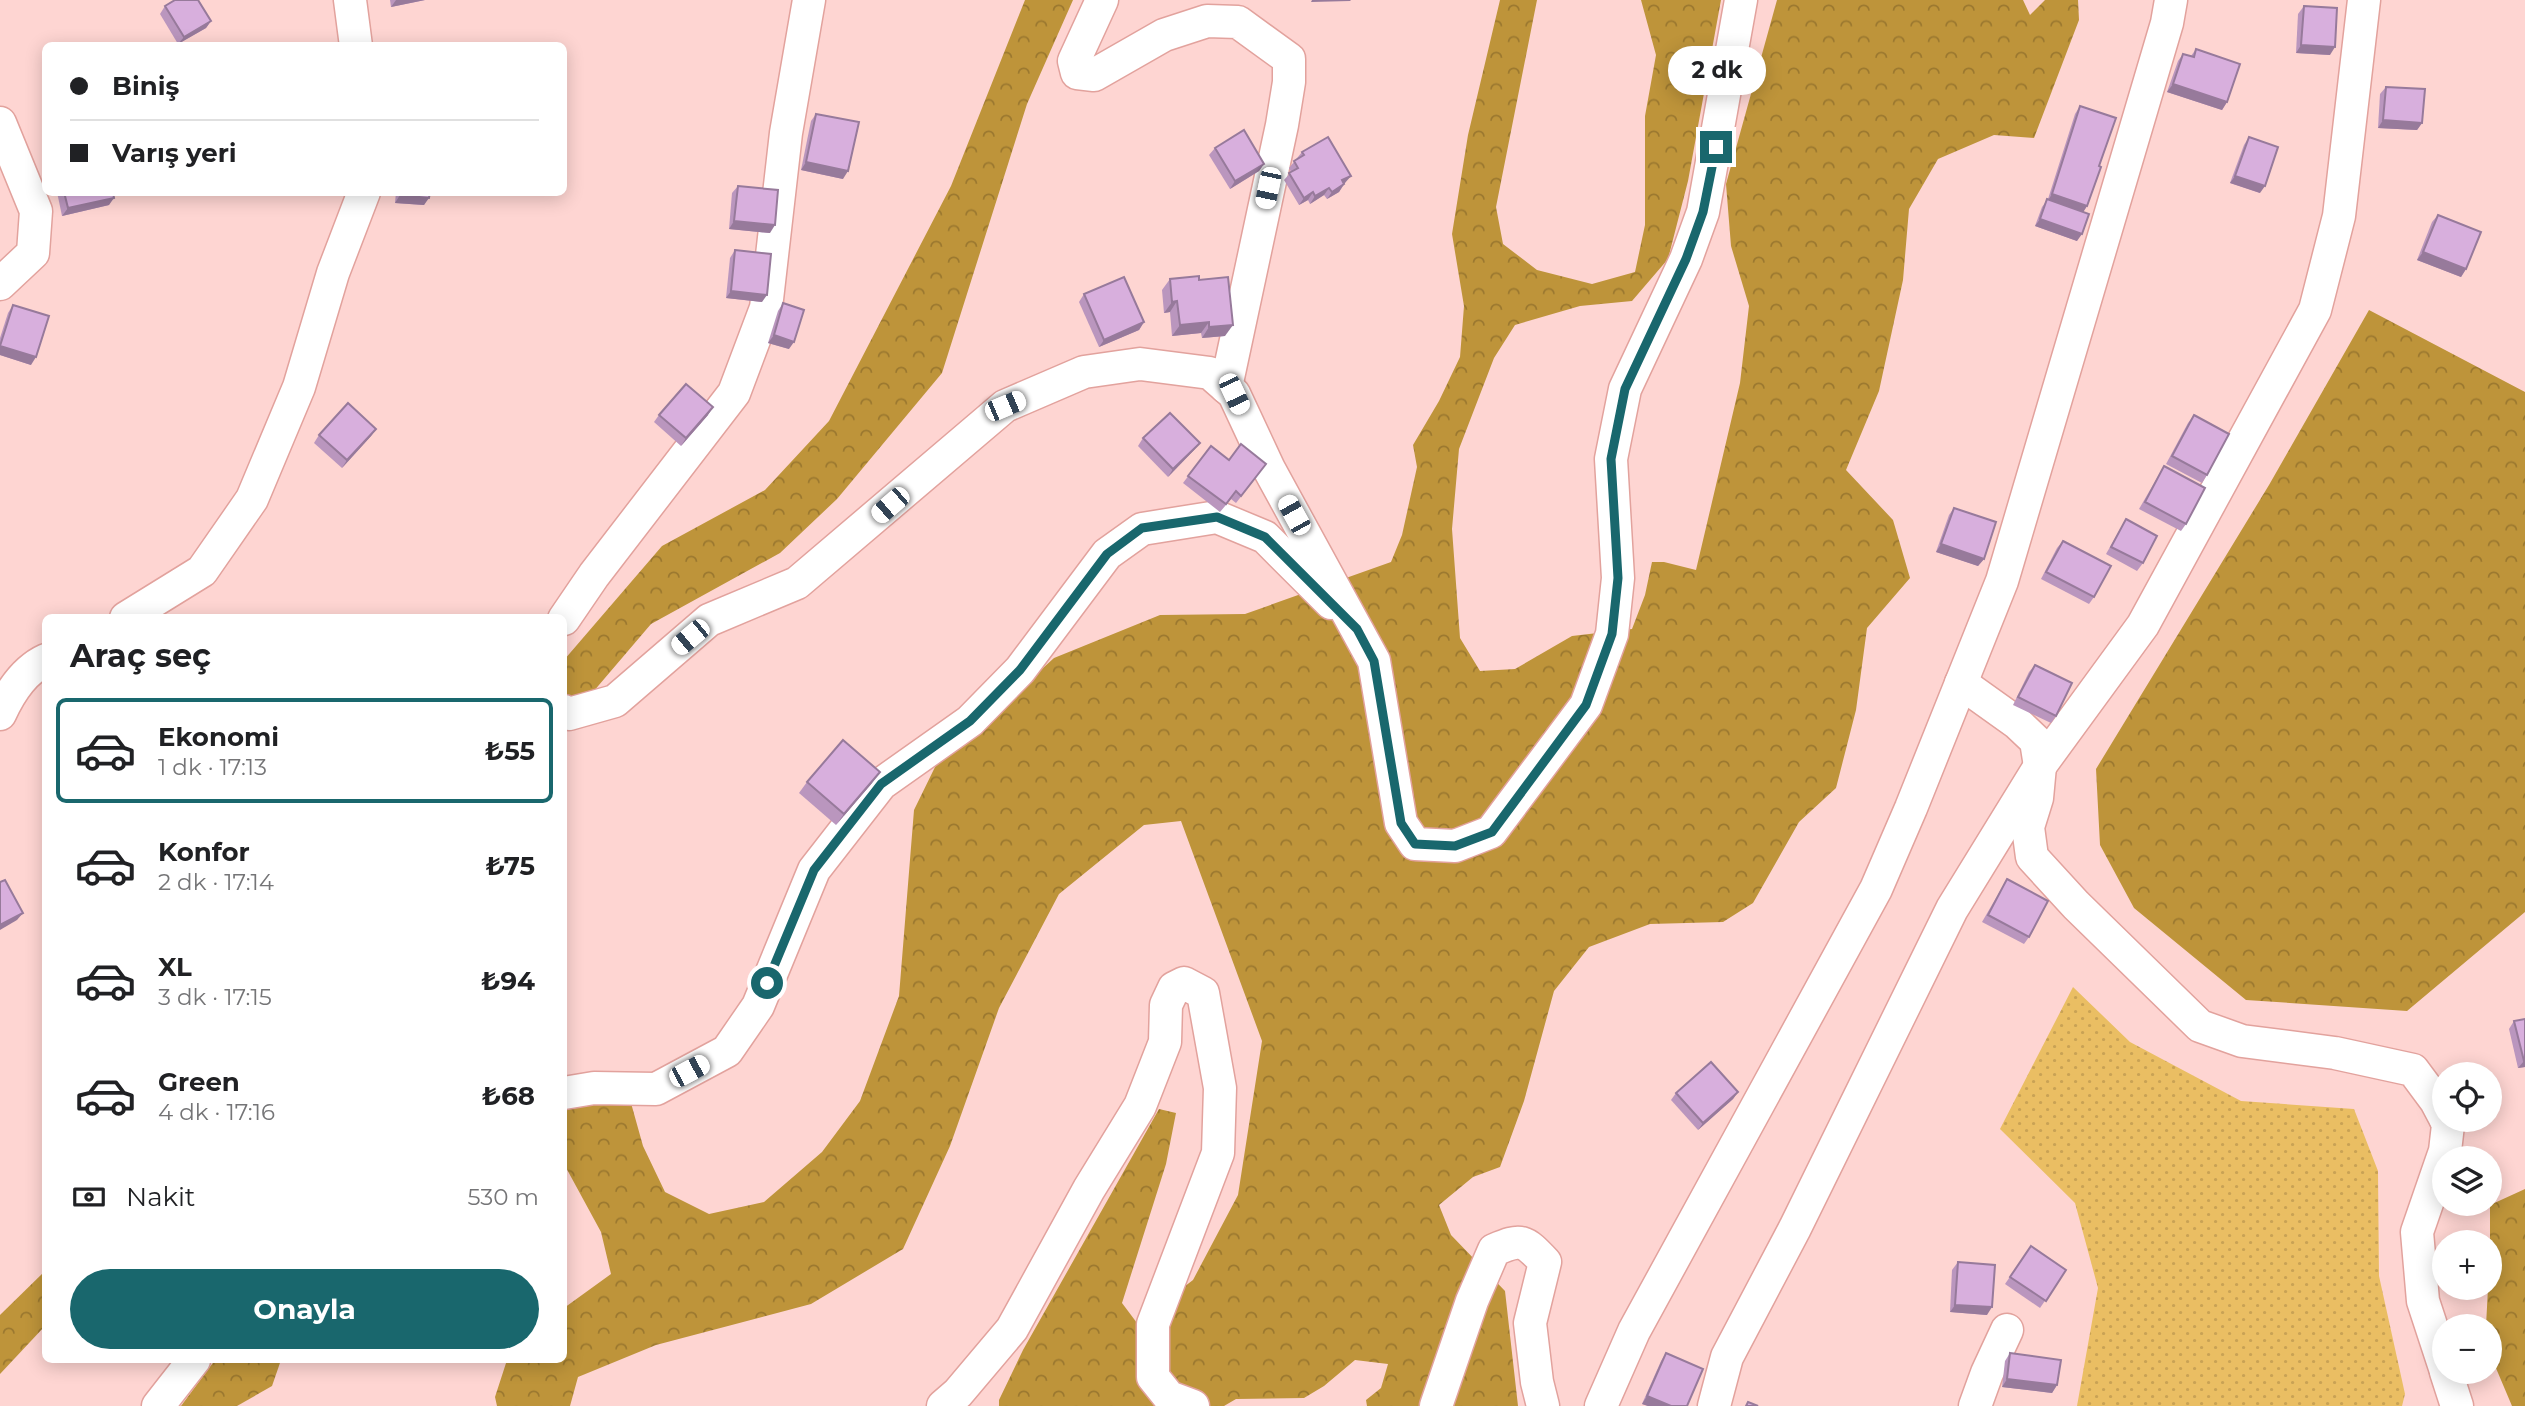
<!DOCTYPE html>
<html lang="tr">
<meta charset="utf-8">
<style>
:root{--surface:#fff;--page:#f6f6f6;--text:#202124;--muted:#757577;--line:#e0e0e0;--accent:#19676d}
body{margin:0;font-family:Montserrat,sans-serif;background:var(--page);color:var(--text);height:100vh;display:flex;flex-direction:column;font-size:26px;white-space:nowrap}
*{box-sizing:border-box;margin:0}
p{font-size:23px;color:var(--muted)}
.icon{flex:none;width:38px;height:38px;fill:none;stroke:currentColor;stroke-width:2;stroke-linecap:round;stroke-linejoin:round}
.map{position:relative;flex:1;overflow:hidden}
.details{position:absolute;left:42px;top:614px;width:525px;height:749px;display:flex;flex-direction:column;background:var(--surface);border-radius:10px;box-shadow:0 4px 18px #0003}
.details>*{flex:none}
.top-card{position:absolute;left:42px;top:42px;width:525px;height:154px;border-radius:10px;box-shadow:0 4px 18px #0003;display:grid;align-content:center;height:154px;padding:0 28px;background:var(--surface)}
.tools{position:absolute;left:2432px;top:1062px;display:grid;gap:14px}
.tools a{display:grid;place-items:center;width:70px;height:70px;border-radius:50%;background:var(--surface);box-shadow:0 4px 18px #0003;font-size:35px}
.end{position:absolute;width:32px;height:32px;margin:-16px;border:9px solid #19676d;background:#fff;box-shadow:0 0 0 4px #fff}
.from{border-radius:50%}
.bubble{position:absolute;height:49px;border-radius:24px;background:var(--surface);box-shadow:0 4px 18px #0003;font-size:23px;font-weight:700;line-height:49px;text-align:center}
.car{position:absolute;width:21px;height:42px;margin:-21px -10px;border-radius:9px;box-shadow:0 0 5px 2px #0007;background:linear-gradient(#fff 24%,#345 0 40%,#fff 0 76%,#345 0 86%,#fff 0)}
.top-card b{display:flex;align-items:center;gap:24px;height:66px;font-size:26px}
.top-card b+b{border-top:2px solid var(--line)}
.top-card i{width:18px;height:18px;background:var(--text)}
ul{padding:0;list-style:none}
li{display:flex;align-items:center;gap:21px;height:105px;margin:0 14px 10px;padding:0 14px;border:4px solid transparent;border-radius:10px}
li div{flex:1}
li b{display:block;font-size:26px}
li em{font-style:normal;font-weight:700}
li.current{border-color:var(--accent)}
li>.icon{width:63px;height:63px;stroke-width:1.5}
h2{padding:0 28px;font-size:32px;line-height:84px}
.pay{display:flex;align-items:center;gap:18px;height:77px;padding:0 28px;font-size:26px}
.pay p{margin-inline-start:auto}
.cta{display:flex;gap:14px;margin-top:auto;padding:14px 28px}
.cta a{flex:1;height:80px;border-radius:42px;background:var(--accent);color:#fff;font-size:28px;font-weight:700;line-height:80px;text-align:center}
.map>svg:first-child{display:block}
.grass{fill:url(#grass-dots)}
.forest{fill:url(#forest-crowns)}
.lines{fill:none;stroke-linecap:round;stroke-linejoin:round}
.minor-casing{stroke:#e2a29d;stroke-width:35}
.minor{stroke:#fff;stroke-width:32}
.wall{fill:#ba96be}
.shaded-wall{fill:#977a9b}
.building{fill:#d8afdd;stroke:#977a9b;stroke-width:2}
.route{stroke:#19676d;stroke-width:9}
</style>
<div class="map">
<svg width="2525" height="1406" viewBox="0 0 2525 1406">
<defs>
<pattern id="grass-dots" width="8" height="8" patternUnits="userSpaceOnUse" patternTransform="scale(1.75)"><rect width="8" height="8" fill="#eabe63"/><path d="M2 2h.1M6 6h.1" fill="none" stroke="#c9a255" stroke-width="1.8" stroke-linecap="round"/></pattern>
<pattern id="forest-crowns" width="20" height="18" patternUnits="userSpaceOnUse" patternTransform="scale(1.75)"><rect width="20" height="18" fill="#be943a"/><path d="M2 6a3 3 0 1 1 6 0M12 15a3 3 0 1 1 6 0" fill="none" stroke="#9b782f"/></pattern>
</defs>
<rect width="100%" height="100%" fill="#fed5d2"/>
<path class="grass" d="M 2073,987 L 2130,1042 L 2241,1101 L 2354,1109 L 2378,1171 L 2379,1276 L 2405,1394 L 2402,1406 L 2077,1406 L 2098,1288 L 2075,1203 L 2000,1129 Z"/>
<g class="forest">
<path d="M 1025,0 L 1073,0 L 1027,104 L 942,373 L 837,499 L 780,553 L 651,624 L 564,726 L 564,660 L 662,546 L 765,490 L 829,421 L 951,186 Z"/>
<path d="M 1500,0 L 1537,0 L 1496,207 L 1503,244 L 1537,270 L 1592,284 L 1635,272 L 1645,225 L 1645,116 L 1656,55 L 1641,0 L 1721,0 L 1688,181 L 1668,259 L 1632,301 L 1580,306 L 1515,325 L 1494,358 L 1459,449 L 1452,529 L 1460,638 L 1480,671 L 1515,669 L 1572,636 L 1632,629 L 1645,595 L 1652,562 L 1664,562 L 1696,570 L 1740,383 L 1749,306 L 1731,246 L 1726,184 L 1777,0 L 2023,0 L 2030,15 L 2045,0 L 2078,0 L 2079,20 L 2034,138 L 1994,135 L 1938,159 L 1909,209 L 1903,280 L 1879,391 L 1846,470 L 1893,520 L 1910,578 L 1867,628 L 1856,710 L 1836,788 L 1799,822 L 1753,903 L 1723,922 L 1650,924 L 1589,947 L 1554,991 L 1524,1101 L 1500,1167 L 1473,1177 L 1439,1205 L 1451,1235 L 1505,1291 L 1518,1406 L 1367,1406 L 1366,1400 L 1381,1388 L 1388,1364 L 1355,1360 L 1324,1386 L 1304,1398 L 1236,1399 L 1224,1406 L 999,1406 L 999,1400 L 1023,1350 L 1159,1109 L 1176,1113 L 1166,1164 L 1122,1303 L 1137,1323 L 1193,1280 L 1238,1195 L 1262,1041 L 1181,821 L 1144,825 L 1059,894 L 999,1008 L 950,1146 L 903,1249 L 811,1304 L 656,1345 L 578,1377 L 570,1406 L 497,1406 L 495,1397 L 507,1360 L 564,1360 L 564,1308 L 611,1274 L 601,1232 L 564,1164 L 564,1105 L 631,1103 L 643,1146 L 665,1192 L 709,1214 L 764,1202 L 822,1152 L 860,1101 L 899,996 L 914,810 L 936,765 L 1054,658 L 1160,615 L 1245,614 L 1391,562 L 1402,535 L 1417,467 L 1413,445 L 1439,401 L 1460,357 L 1464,306 L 1452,234 L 1468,135 Z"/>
<path d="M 2369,310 L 2525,392 L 2525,912 L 2407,1011 L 2246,1000 L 2134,908 L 2100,845 L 2096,769 L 2269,485 Z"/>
<path d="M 2525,1189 L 2525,1406 L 2512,1406 L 2490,1354 L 2490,1326 L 2486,1326 L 2488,1288 L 2490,1288 L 2490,1205 Z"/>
<path d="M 45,1271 L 45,1326 L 0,1374 L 0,1315 Z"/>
<path d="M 215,1360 L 281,1360 L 272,1386 L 237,1406 L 181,1406 Z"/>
</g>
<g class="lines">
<g class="minor-casing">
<g id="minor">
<path d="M 350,0 L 356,46"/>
<path d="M 1102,0 L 1074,61 L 1077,73 L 1094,75 L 1164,35 L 1207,21 L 1238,22 L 1289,59 L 1289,82 L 1282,125 L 1226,387"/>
<path d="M 0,123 L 36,211 L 33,253 L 0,284"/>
<path d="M 126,618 L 202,571 L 252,499 L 299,387 L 333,273 L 364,192"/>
<path d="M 564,619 L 594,575 L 734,393 L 766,308 L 786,133 L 809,0"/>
<path d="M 1961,683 L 2017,723 L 2036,741 L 2040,766 L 2037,798 L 2028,827 L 2032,857 L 2076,905 L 2200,1026 L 2242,1041 L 2335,1053 L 2413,1070 L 2436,1101 L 2445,1118"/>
<path d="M 564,711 L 569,714 L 615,701 L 709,620 L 797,583 L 1005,406 L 1084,372 L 1140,364 L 1210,373 L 1234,394 L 1269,469 L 1374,661 L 1401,823 L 1415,844 L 1455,846 L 1491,832 L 1586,705 L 1612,634 L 1618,578 L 1611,459 L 1625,389 L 1686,259 L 1703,212 L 1741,0"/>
<path d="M 0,714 C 10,692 24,670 46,660"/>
<path d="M 564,1093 L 594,1088 L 656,1089 L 727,1051 L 758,1006 L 814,870 L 881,784 L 970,721 L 1020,670 L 1107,554 L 1142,529 L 1217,517 L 1265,537 L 1331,603"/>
<path d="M 2445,1368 L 2423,1301 L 2417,1232 L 2445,1151 L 2448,1125 L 2446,1120"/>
<path d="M 2446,1372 L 2457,1406"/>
<path d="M 158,1406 L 194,1360"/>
<path d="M 943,1406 L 958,1393 L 1012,1329 L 1089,1189 L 1140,1106 L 1165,1042 L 1166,1005 L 1174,988 L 1184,983 L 1203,993 L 1220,1088 L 1218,1153 L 1153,1324 L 1153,1377 L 1169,1397 L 1193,1406"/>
<path d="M 1436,1406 L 1472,1301 L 1494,1250 C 1522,1238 1524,1240 1545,1262 L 1530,1323 L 1537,1382 L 1543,1406"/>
<path d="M 1601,1406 L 1634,1331 L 1876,889 L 1911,808 L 2002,581 L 2167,23 L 2171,0"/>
<path d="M 1714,1406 L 1727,1357 L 1795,1228 L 1952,909 L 2040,766 L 2143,625 L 2315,310 L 2339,216 L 2364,0"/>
<path d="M 1975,1406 L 1987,1373 L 2007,1330"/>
</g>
</g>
<use href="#minor" class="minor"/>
</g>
<g class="wall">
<path d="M 390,0 L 425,0 L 391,7 Z"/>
<path d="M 165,6 L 211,21 L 206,28 L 178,44 L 160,14 Z"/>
<path d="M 2304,6 L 2330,55 L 2296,53 L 2298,14 Z"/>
<path d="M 2196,49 L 2227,102 L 2222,110 L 2167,92 L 2178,61 L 2183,54 L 2191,56 Z"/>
<path d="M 2386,87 L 2422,123 L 2417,130 L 2378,128 L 2380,94 Z"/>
<path d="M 2080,106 L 2099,166 L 2087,206 L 2083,212 L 2077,241 L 2035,226 L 2042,207 L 2048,199 L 2075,114 Z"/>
<path d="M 816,114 L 843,179 L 801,170 L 811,121 Z"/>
<path d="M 2249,137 L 2260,193 L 2230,183 L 2244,145 Z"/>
<path d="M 1215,148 L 1264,164 L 1259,171 L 1230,189 L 1209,155 Z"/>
<path d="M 1302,152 L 1345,183 L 1339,192 L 1327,199 L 1324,195 L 1310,204 L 1308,200 L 1299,205 L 1284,180 L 1291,172 L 1289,168 Z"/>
<path d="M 738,186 L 770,233 L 729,229 L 732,193 Z"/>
<path d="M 57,192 L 113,192 L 109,205 L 62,216 Z"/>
<path d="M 396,192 L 430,192 L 424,205 L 395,203 Z"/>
<path d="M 2438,215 L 2466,269 L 2461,277 L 2417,260 L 2432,222 Z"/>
<path d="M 735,250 L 762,302 L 726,298 L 730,258 Z"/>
<path d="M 1170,279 L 1199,280 L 1225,336 L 1202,338 L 1201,333 L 1172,336 L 1170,312 L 1164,313 L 1162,290 Z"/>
<path d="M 1084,294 L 1144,322 L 1139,330 L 1099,347 L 1079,302 Z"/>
<path d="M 783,303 L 789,349 L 768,343 L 778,311 Z"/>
<path d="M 13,305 L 31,365 L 0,355 L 0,338 L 8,313 Z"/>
<path d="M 659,415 L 708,415 L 681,446 L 654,422 Z"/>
<path d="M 2194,415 L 2207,475 L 2202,483 L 2166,464 L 2188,423 Z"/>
<path d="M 376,429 L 371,436 L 342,468 L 314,443 L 319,435 Z"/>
<path d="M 1143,438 L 1200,443 L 1194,450 L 1168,477 L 1138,446 Z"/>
<path d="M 1211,446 L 1229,460 L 1261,471 L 1236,503 L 1231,499 L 1220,512 L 1183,483 Z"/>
<path d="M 2164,466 L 2186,524 L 2181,531 L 2139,509 Z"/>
<path d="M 1954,508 L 1984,559 L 1978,566 L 1936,552 L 1949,515 Z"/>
<path d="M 2126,519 L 2143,563 L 2137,571 L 2106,554 Z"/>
<path d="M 2063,541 L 2094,597 L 2089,604 L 2041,579 L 2057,548 Z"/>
<path d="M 2035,665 L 2056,716 L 2051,723 L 2013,705 L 2029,672 Z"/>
<path d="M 807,782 L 872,783 L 836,825 L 799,793 Z"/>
<path d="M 2007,879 L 2029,937 L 2024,944 L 1982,922 Z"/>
<path d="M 2514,1021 L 2525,1067 L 2518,1068 L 2509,1029 Z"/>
<path d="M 1738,1092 L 1733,1099 L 1698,1130 L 1671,1100 L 1676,1093 Z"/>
<path d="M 2031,1246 L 2066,1270 L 2040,1308 L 2005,1284 Z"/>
<path d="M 1958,1262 L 1987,1315 L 1950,1312 L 1952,1270 Z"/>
<path d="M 1666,1353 L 1687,1406 L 1648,1406 L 1642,1404 L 1661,1361 Z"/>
<path d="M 2010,1353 L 2057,1385 L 2052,1393 L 2002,1387 L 2005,1361 Z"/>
</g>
<g class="shaded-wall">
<path d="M 396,0 L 425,0 L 391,7 Z"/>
<path d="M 1312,0 L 1351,0 L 1350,1 L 1311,2 Z"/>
<path d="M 211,21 L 206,28 L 178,44 L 184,37 Z"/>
<path d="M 2301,45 L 2335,47 L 2330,55 L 2296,53 Z"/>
<path d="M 2173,84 L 2227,102 L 2222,110 L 2167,92 Z"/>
<path d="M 2383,120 L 2422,123 L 2417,130 L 2378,128 Z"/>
<path d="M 806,162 L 848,171 L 843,179 L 801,170 Z"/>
<path d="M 1264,164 L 1259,171 L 1230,189 L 1235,181 Z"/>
<path d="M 1351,176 L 1345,183 L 1337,188 L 1342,180 Z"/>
<path d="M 2235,176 L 2265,186 L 2260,193 L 2230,183 Z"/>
<path d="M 1344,184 L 1339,192 L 1327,199 L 1332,192 Z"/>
<path d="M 1329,188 L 1324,195 L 1310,204 L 1315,196 Z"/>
<path d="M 1313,192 L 1308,200 L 1299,205 L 1304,198 Z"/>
<path d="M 2052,194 L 2087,206 L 2082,214 L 2047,202 Z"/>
<path d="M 400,195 L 429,198 L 424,205 L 395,203 Z"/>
<path d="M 114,198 L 109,205 L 62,216 L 68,208 Z"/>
<path d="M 2040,219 L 2082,234 L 2077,241 L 2035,226 Z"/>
<path d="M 734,221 L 775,225 L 770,233 L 729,229 Z"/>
<path d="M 2423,252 L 2466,269 L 2461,277 L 2417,260 Z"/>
<path d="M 731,291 L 767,295 L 762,302 L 726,298 Z"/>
<path d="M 1177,301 L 1170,312 L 1164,313 L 1172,302 Z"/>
<path d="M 1144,322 L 1139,330 L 1099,347 L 1104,340 Z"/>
<path d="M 1209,322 L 1201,333 L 1172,336 L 1180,325 Z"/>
<path d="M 1233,325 L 1225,336 L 1202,338 L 1209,327 Z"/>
<path d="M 774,335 L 794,342 L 789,349 L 768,343 Z"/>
<path d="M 0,346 L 36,357 L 31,365 L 0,355 Z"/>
<path d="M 713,407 L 708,415 L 681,446 L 686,438 Z"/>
<path d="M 376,429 L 371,436 L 342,468 L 347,460 Z"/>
<path d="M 1200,443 L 1194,450 L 1168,477 L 1173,469 Z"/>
<path d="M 1941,544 L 1984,559 L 1978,566 L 1936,552 Z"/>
<path d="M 880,772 L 872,783 L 836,825 L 844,814 Z"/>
<path d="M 23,913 L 17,920 L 0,930 L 0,925 Z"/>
<path d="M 2525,1060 L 2525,1067 L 2518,1068 L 2524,1061 Z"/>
<path d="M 1738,1092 L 1733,1099 L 1698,1130 L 1703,1123 Z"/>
<path d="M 1955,1305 L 1992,1307 L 1987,1315 L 1950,1312 Z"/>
<path d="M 2007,1379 L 2057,1385 L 2052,1393 L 2002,1387 Z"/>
<path d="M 1647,1396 L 1671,1406 L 1648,1406 L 1642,1404 Z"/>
</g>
<g class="building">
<path d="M 175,0 L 198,0 L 211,21 L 184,37 L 165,6 Z"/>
<path d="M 2304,6 L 2337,8 L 2335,47 L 2301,45 Z"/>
<path d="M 2196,49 L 2240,64 L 2227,102 L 2173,84 L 2183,54 L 2194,57 Z"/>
<path d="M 2386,87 L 2425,89 L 2422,123 L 2383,120 Z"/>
<path d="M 2080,106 L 2116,118 L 2099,166 L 2101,167 L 2087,206 L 2052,194 Z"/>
<path d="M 816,114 L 859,122 L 848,171 L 806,162 Z"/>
<path d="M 1244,130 L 1264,164 L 1235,181 L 1215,148 Z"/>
<path d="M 1328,137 L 1351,176 L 1342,180 L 1344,184 L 1332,192 L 1329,188 L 1315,196 L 1313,192 L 1304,198 L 1289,173 L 1298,168 L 1294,161 L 1304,155 L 1302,152 Z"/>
<path d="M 2249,137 L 2278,147 L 2265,186 L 2235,176 Z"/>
<path d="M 738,186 L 778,190 L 775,225 L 734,221 Z"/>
<path d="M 64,192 L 113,192 L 114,198 L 68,208 Z"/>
<path d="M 400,192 L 430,192 L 429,198 L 400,195 Z"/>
<path d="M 2047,199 L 2089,214 L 2082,234 L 2040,219 Z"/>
<path d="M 2438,215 L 2481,232 L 2466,269 L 2423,252 Z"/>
<path d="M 735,250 L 771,254 L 767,295 L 731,291 Z"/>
<path d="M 1199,276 L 1199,280 L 1228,277 L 1233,325 L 1209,327 L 1209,322 L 1180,325 L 1177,301 L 1172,302 L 1170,279 Z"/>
<path d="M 1124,277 L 1144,322 L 1104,340 L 1084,294 Z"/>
<path d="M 783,303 L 804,310 L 794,342 L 774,335 Z"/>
<path d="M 13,305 L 49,316 L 36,357 L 0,346 Z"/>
<path d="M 686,384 L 713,407 L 686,438 L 659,415 Z"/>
<path d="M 348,403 L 376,429 L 347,460 L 319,435 Z"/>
<path d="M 1170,413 L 1200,443 L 1173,469 L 1143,438 Z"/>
<path d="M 2194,415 L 2229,434 L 2207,475 L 2172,456 Z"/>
<path d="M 1241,444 L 1266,464 L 1241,496 L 1236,491 L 1226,504 L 1188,476 L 1211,446 L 1229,460 Z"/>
<path d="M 2164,466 L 2205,488 L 2186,524 L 2145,502 Z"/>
<path d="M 1954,508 L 1996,522 L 1984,559 L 1941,544 Z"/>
<path d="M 2126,519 L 2157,536 L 2143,563 L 2111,547 Z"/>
<path d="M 2063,541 L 2111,566 L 2094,597 L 2046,572 Z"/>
<path d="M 2035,665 L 2072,683 L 2056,716 L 2018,697 Z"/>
<path d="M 843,740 L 880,772 L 844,814 L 807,782 Z"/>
<path d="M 2007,879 L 2048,901 L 2029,937 L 1988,915 Z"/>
<path d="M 5,880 L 23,913 L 0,925 L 0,882 Z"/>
<path d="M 2525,1019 L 2525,1060 L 2524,1061 L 2514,1021 Z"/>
<path d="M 1711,1062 L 1738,1092 L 1703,1123 L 1676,1093 Z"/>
<path d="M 2031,1246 L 2066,1270 L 2046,1301 L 2010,1277 Z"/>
<path d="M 1958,1262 L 1995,1265 L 1992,1307 L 1955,1305 Z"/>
<path d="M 1666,1353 L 1703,1369 L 1687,1406 L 1671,1406 L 1647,1396 Z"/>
<path d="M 2010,1353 L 2061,1360 L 2057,1385 L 2007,1379 Z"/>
<path d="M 1748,1402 L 1758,1406 L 1746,1406 Z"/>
</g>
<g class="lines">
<path class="route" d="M 767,983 L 814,870 L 881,784 L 970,721 L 1020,670 L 1107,554 L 1142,528 L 1217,517 L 1265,537 L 1357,629 L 1374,661 L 1401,823 L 1415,844 L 1455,846 L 1492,832 L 1586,705 L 1612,634 L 1618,578 L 1611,459 L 1625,389 L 1686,259 L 1703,212 L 1716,147"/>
</g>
</svg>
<div class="tools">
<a><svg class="icon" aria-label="locate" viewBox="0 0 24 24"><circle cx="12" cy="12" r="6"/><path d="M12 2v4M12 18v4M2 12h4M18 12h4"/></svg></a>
<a><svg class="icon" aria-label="layers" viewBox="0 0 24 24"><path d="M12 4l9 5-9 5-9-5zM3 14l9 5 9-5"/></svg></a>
<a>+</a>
<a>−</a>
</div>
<i class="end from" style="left:767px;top:983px"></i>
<i class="end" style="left:1716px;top:147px"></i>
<div class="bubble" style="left:1668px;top:46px;width:98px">2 dk</div>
<i class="car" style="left:1268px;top:188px;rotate:192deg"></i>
<i class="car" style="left:1234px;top:394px;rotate:155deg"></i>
<i class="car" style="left:1005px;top:406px;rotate:67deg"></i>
<i class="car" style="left:890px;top:505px;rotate:229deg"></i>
<i class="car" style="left:1294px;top:515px;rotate:331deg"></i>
<i class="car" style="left:690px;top:637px;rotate:230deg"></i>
<i class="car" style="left:689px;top:1071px;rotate:62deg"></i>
<div class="top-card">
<b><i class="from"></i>Biniş</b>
<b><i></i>Varış yeri</b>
</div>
<section class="details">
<h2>Araç seç</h2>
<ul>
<li class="current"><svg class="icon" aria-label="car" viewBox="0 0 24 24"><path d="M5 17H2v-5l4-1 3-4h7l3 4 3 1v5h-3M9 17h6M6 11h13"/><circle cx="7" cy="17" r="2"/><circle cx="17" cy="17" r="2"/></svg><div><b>Ekonomi</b><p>1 dk · 17:13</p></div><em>₺55</em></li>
<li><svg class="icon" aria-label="car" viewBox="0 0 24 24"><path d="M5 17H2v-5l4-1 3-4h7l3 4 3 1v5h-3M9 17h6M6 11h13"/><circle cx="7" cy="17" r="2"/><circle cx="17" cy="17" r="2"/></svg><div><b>Konfor</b><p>2 dk · 17:14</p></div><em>₺75</em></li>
<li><svg class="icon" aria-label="car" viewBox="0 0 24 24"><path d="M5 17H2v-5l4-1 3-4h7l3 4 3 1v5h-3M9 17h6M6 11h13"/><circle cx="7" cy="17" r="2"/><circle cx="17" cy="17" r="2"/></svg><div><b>XL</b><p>3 dk · 17:15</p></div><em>₺94</em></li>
<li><svg class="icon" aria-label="car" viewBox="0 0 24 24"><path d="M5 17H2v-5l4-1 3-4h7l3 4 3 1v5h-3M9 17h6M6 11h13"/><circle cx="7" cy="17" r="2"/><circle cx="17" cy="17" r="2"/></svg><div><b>Green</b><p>4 dk · 17:16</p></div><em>₺68</em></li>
</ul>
<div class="pay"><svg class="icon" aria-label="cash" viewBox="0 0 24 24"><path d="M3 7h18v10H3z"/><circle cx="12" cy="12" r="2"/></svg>Nakit<p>530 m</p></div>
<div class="cta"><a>Onayla</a></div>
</section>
</div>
